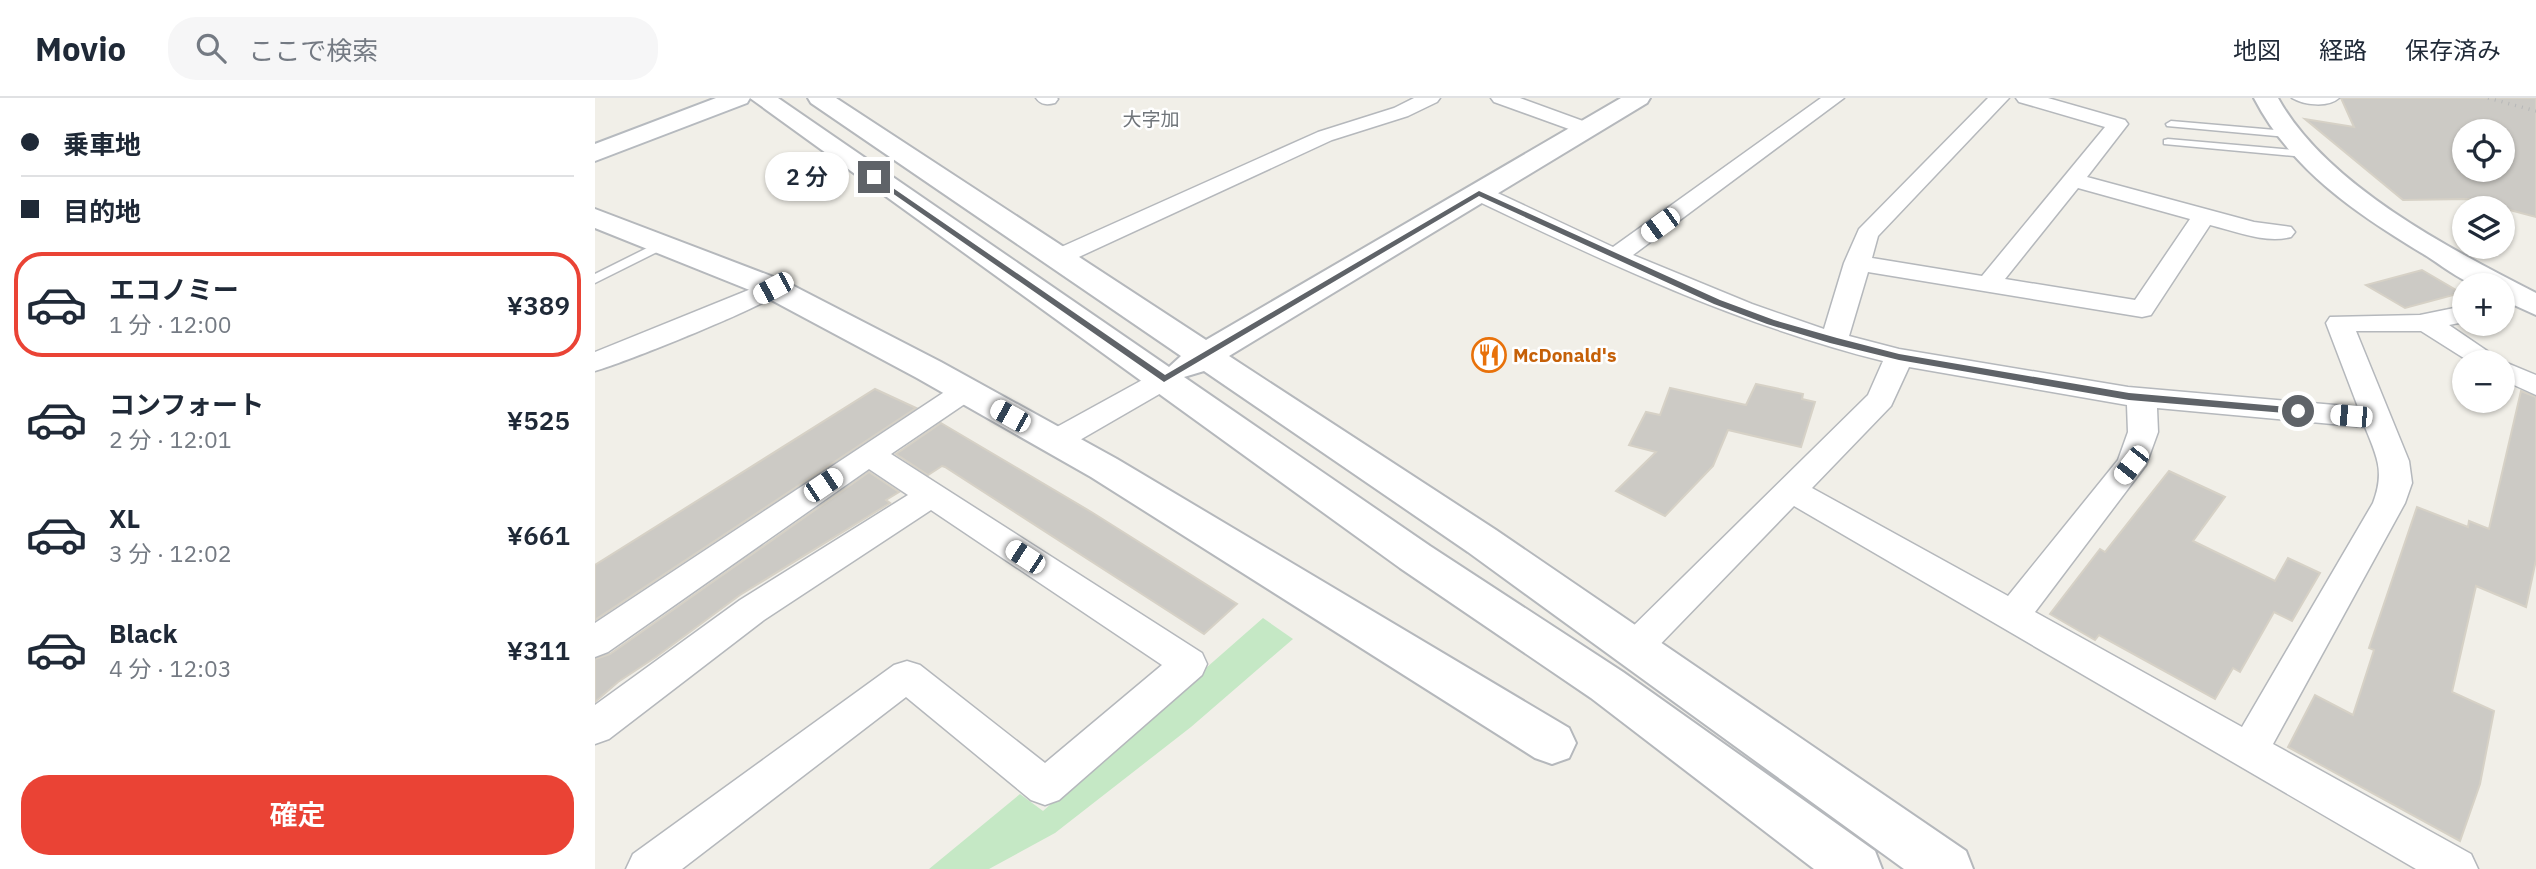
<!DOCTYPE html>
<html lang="ja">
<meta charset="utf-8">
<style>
:root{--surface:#fff;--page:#f6f6f7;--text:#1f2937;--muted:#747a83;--line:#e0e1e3;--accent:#ea4335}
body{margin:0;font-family:"IBM Plex Sans","Noto Sans JP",sans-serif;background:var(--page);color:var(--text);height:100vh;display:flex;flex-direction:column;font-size:26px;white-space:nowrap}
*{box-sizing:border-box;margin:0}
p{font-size:23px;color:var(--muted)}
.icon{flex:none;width:38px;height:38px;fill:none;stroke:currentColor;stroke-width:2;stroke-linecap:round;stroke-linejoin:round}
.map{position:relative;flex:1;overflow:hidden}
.drawer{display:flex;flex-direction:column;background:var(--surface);width:595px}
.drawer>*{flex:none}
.guide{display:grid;align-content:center;height:154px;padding:0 21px;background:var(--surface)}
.tools{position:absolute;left:1857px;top:21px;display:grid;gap:14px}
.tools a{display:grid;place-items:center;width:63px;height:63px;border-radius:50%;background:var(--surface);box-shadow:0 2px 5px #0004;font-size:35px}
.end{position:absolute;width:32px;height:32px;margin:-16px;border:9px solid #5f6368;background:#fff;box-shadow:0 0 0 4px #fff}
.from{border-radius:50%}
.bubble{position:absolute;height:49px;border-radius:24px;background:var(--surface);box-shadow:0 2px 5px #0004;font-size:23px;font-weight:600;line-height:49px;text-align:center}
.car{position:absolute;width:21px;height:42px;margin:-21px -10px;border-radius:9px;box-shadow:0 0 5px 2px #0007;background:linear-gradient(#fff 24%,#345 0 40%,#fff 0 76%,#345 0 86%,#fff 0)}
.guide b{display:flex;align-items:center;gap:24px;height:66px;font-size:26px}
.guide b+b{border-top:2px solid var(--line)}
.guide i{width:18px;height:18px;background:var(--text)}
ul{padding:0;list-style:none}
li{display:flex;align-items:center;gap:21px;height:105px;margin:0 14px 10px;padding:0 7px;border:4px solid transparent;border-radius:28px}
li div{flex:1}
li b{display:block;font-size:26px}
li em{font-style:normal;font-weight:600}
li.selected{border-color:var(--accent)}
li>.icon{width:63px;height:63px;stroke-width:1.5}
.button{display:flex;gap:14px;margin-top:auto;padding:14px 21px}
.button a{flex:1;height:80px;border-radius:28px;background:var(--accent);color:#fff;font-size:28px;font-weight:600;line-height:80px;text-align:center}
header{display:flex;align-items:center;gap:42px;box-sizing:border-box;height:98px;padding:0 35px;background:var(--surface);border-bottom:2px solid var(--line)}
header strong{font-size:33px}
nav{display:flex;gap:38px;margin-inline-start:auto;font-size:24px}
.search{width:490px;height:63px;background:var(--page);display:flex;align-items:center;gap:18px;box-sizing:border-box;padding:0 24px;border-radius:28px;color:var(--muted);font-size:26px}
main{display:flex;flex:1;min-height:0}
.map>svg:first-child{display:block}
.green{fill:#c5e8c5}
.building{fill:#cccac5;stroke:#d6d1c6;stroke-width:2;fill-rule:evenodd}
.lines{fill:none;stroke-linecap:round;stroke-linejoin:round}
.service-casing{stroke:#b5b8bc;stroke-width:3}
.minor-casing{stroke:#b5b8bc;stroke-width:3}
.tertiary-casing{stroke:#b5b8bc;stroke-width:4}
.secondary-casing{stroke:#b6babf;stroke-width:4}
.service{fill:#fff;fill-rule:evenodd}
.minor{fill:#fff;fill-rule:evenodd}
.tertiary{fill:#fff;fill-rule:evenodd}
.secondary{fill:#fff;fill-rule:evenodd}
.rail{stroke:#b6b7b8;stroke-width:3.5;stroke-dasharray:1 6;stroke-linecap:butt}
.route{fill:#5f6368}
.labels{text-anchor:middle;stroke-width:5;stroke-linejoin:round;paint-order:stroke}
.far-quarter-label{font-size:19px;fill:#70757a;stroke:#fff}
.food-label{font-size:19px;font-weight:bold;fill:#c56008;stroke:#fff;text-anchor:start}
</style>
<header>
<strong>Movio</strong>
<div class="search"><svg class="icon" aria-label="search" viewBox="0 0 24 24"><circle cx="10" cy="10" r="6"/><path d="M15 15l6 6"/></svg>ここで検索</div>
<nav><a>地図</a><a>経路</a><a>保存済み</a></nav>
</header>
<main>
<section class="drawer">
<div class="guide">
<b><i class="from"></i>乗車地</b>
<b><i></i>目的地</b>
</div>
<ul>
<li class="selected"><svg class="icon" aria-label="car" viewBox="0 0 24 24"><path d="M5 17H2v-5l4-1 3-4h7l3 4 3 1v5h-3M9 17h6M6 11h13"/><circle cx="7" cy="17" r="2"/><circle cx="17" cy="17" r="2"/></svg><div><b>エコノミー</b><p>1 分 · 12:00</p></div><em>¥389</em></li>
<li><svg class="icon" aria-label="car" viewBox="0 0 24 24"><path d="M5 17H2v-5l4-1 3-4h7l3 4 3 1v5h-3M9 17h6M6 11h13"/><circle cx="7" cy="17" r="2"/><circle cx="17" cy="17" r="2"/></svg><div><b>コンフォート</b><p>2 分 · 12:01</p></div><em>¥525</em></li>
<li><svg class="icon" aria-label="car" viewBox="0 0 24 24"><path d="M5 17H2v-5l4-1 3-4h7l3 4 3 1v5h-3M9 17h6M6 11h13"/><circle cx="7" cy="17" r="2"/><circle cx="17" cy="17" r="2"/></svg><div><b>XL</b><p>3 分 · 12:02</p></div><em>¥661</em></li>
<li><svg class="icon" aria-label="car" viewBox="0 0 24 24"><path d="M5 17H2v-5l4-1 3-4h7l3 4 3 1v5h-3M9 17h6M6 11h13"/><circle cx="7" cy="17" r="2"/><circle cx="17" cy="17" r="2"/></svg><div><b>Black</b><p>4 分 · 12:03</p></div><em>¥311</em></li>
</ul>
<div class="button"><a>確定</a></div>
</section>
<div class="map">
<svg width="1941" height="771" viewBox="0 0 1941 771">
<rect width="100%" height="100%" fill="#f1efe8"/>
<path class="green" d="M 668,520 L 698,541 L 596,629 L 460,735 L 394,771 L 334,771 L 425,696 L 448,713 Z"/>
<g class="building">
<path d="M 1746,0 L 1941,0 L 1941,119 L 1873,101 L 1808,102 L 1710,21 L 1759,29 ZM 1869,33 L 1908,33 L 1908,72 L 1869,72 Z"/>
<path d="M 1827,172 L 1866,195 L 1810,210 L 1771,187 Z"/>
<path d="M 1161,286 L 1208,296 L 1207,301 L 1220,304 L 1206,349 L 1133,332 L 1118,368 L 1070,418 L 1021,393 L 1061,354 L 1034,347 L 1051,314 L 1065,317 L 1075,290 L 1151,307 Z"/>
<path d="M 280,291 L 321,310 L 0,522 L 0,467 Z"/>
<path d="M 1926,293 L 1941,299 L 1941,462 L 1931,509 L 1881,488 L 1857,594 L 1899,613 L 1885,686 L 1865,743 L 1693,649 L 1720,597 L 1758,617 L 1779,552 L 1774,550 L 1822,409 L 1873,429 L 1874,423 L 1894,431 Z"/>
<path d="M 346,325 L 498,415 L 642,506 L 609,536 L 350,369 L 347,368 L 333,377 L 301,356 Z"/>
<path d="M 1574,373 L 1630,399 L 1598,443 L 1680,483 L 1693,460 L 1725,475 L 1697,523 L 1679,514 L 1645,574 L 1638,570 L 1620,601 L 1504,537 L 1500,542 L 1455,516 L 1505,451 L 1510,454 Z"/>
<path d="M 274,374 L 304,394 L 291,402 L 295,405 L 145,497 L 61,559 L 23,584 L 0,604 L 0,561 L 15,556 Z"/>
</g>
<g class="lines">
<g class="service-casing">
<g id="service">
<path d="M 1697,0 L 1744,0 C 1733,10 1709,7 1697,0 Z"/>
<path d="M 1576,23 L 1692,33 L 1697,36 L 1692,39 L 1572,28 L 1571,26 Z"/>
<path d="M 1573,41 L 1710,53 L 1715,56 L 1710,59 L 1569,46 L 1569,42 Z"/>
<path d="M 66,143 L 70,144 L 70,150 L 0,185 L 0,176 Z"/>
</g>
</g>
<g class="minor-casing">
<g id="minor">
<path d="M 441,0 L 462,0 L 463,1 L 460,5 C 452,7 446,7 441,0 Z"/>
<path d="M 819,0 L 845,0 L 842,4 L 813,18 L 737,42 L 473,164 L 464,166 L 455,164 L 452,159 L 455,154 L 723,34 L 799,10 Z"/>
<path d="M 896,0 L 925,0 L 999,27 L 1002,31 L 999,35 L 985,35 L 899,4 Z"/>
<path d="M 1226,0 L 1249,0 L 1038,157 L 1157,206 L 1229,231 L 1249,165 L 1264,131 L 1393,0 L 1414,0 L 1283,138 L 1277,160 L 1387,178 L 1510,29 L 1424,4 L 1421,0 L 1453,0 L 1530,22 L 1533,26 L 1492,79 L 1659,124 L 1696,129 L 1700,134 L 1696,139 C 1670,146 1640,133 1615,127 L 1556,217 L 1547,219 L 1273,174 L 1254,238 L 1304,251 L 1533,289 L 1763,309 L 1731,225 L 1735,219 L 1825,217 L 1869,208 L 1869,224 L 1854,227 L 1907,263 L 1941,277 L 1941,297 L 1908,282 L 1908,264 L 1875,264 L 1826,233 L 1761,233 L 1814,363 L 1817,385 L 1810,405 L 1678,646 L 1876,756 L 1883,771 L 1821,771 L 1199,408 L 1051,561 L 1038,566 L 1025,561 L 1020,551 L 1025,541 L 1273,297 L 1288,263 C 1143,227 1010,164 876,100 L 873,95 L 876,90 L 892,90 L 1018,149 ZM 1483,90 L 1595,121 L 1540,202 L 1410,181 ZM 1314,269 L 1532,307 L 1533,334 L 1523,362 L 1413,498 L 1217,390 L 1296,308 ZM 1562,310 L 1770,329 C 1782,359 1790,373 1778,405 L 1647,629 L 1440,514 L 1551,367 L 1563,334 Z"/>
<path d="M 178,182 L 187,185 L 191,190 C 181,205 25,266 0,273 L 0,254 Z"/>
<path d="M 570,272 L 580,275 L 584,281 L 580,287 L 471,350 L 460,353 L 449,350 L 445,343 L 449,336 L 560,275 Z"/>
<path d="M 370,284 L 380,287 L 384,293 L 380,299 L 296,356 L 607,555 L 612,566 L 607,577 L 464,702 L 450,707 L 436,702 L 311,599 L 87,771 L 31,771 L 38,756 L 299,567 L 312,563 L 325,567 L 450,665 L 567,567 L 336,412 L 169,522 L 14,641 L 0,646 L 0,607 L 145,502 L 313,397 L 274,371 L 13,554 L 0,559 L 0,525 L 360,287 Z"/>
</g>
</g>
<g class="tertiary-casing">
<g id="tertiary">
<path d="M 155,0 L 183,0 L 574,269 L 586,258 L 216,5 L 213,0 L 241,0 L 611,242 L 1026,0 L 1055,0 L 1052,5 L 634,258 L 901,432 L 1371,753 L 1378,771 L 1309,771 L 873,454 L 609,273 L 589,279 L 835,448 L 1028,574 L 1280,753 L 1287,771 L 1219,771 L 996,600 L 805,470 Z"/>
<path d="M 1659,0 L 1683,0 C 1731,87 1855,151 1941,195 L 1941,217 L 1908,202 L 1908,187 C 1900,187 1888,189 1881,187 C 1864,182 1845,166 1830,157 C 1762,116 1696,72 1659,0 Z"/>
<path d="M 0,111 L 189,183 L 346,264 L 522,361 L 974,630 L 981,645 L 974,660 L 957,666 L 940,660 L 496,379 L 322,280 L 167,197 L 0,130 Z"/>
</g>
</g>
<g class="secondary-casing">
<path id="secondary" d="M 121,0 L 155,0 L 152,5 L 0,63 L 0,46 Z"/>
</g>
<use href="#service" class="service"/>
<use href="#minor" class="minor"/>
<use href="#tertiary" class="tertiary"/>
<use href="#secondary" class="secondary"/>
<path class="rail" d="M 1893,0 L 1941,13"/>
</g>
<path class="route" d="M 279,77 L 570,277 L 884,93 L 1125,202 L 1179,222 L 1242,240 L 1304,256 L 1534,295 L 1703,310 L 1708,313 L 1703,316 L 1534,302 L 1304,262 L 1235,245 L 1172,226 L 1119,206 L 884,98 L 569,284 L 277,81 Z"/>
<defs>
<g id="restaurant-ring" transform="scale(1.75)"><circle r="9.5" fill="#fff" stroke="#e8710a" stroke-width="1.5"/><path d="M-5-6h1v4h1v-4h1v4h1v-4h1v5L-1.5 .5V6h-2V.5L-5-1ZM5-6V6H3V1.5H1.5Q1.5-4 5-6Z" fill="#e8710a"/></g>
</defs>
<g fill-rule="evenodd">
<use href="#restaurant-ring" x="894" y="257"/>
</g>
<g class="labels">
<g class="far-quarter-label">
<text x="556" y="28">大字加</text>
</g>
<g class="food-label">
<text x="918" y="264">McDonald's</text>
</g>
</g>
</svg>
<div class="tools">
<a><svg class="icon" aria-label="locate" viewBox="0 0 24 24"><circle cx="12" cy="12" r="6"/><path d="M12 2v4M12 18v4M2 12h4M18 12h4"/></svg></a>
<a><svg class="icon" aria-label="layers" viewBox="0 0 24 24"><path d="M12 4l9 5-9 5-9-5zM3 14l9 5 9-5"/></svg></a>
<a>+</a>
<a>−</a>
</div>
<i class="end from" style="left:1703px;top:313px"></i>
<i class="end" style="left:279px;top:79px"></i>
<div class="bubble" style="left:170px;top:54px;width:84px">2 分</div>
<i class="car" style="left:1065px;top:127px;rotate:234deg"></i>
<i class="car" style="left:178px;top:190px;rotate:242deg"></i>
<i class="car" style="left:415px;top:318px;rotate:299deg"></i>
<i class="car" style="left:1756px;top:318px;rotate:275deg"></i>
<i class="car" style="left:1536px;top:367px;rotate:218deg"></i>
<i class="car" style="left:228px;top:387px;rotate:56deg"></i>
<i class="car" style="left:430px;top:459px;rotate:303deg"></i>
</div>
</main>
